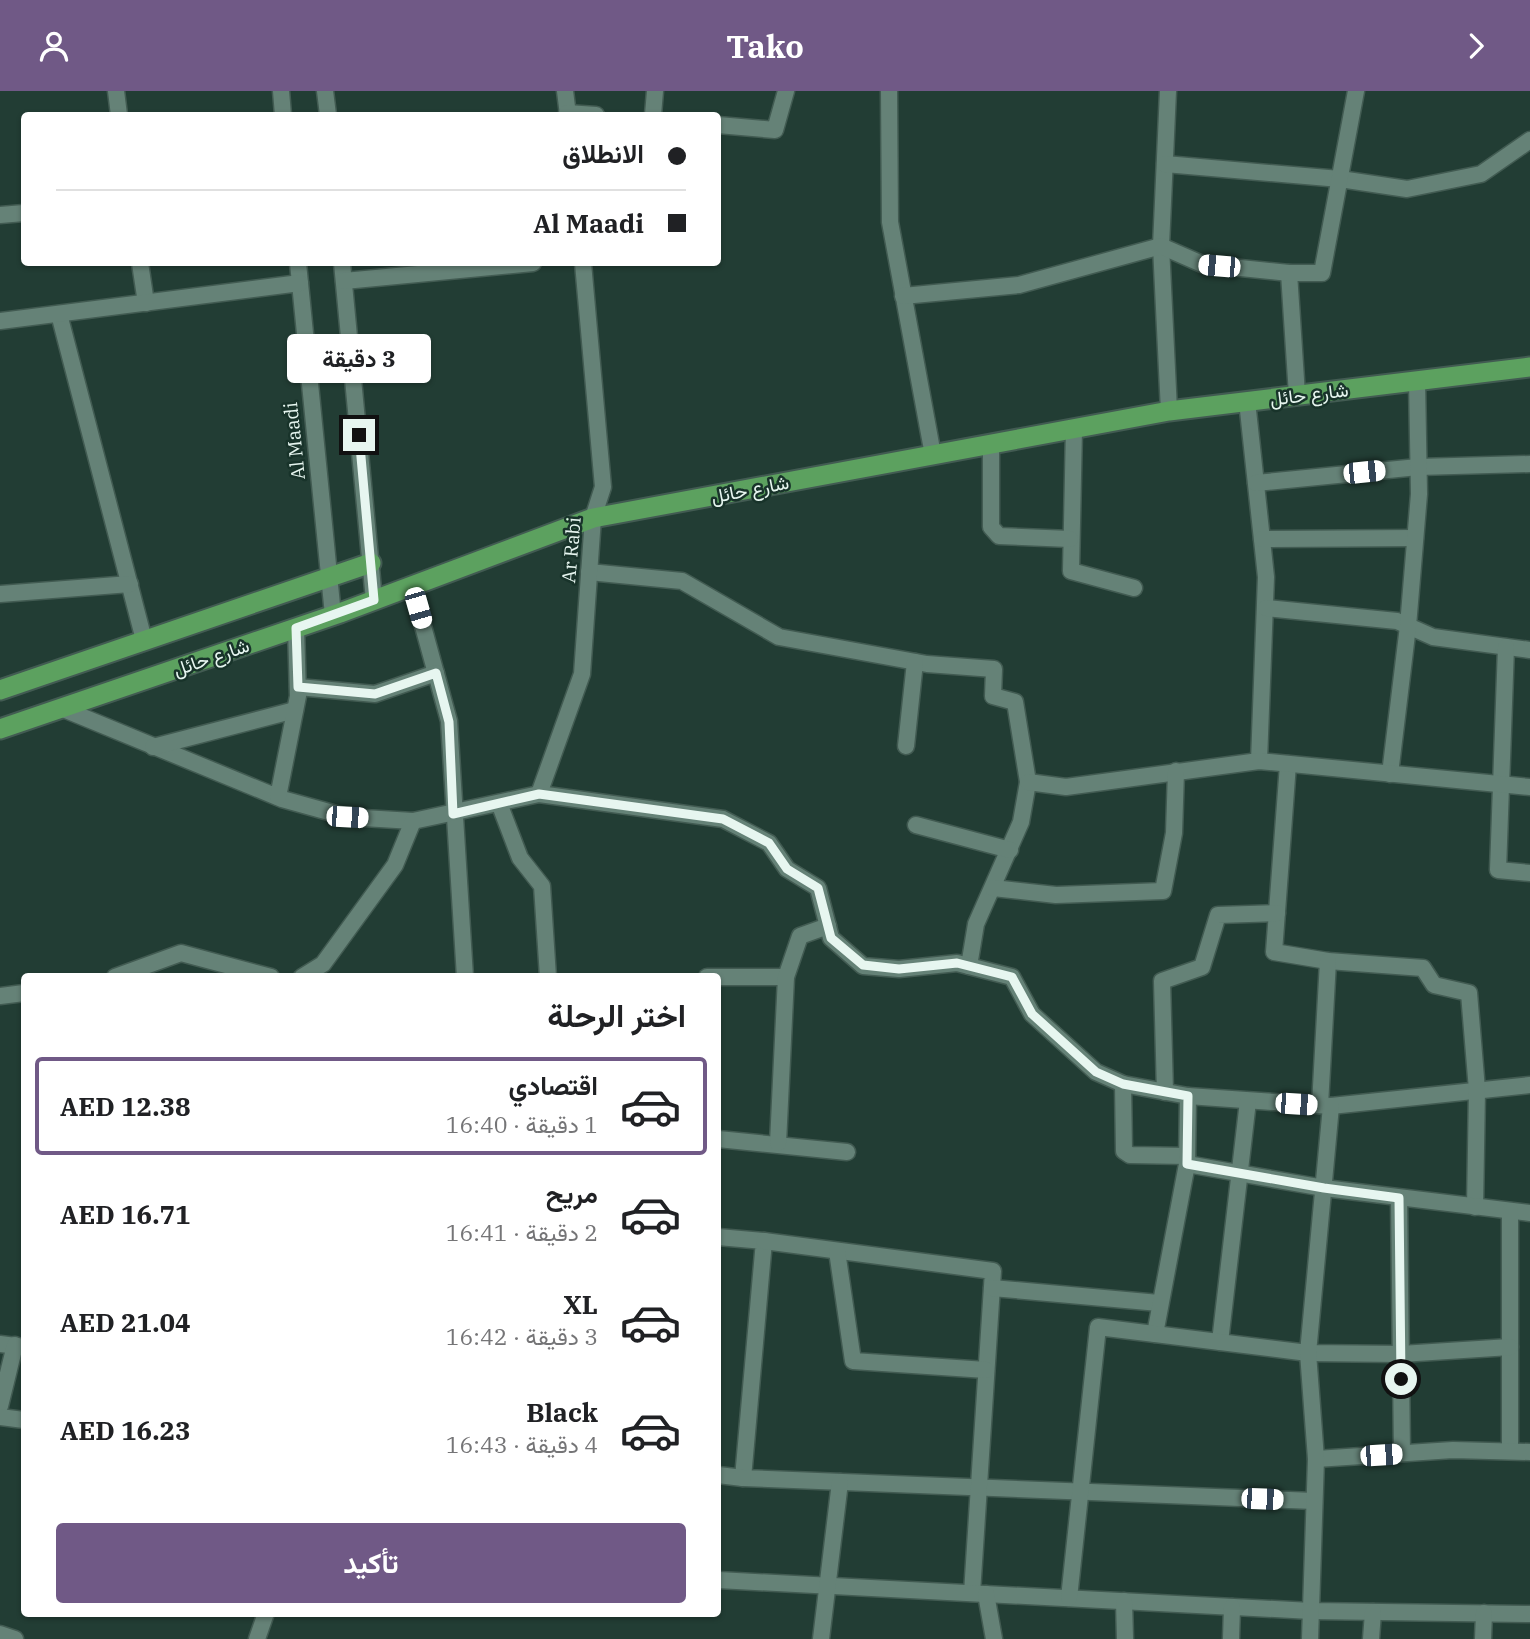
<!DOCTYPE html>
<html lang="ar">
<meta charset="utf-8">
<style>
:root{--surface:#fff;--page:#f6f6f6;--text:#202124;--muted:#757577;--line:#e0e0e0;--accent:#705986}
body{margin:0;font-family:"IBM Plex Serif",Vazirmatn,serif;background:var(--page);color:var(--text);direction:rtl;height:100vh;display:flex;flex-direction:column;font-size:26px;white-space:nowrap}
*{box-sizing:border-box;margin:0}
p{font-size:23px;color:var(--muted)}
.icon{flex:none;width:38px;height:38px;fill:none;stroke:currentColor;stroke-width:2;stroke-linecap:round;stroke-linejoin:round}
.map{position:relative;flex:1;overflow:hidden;direction:ltr}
.details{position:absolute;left:21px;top:882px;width:700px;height:644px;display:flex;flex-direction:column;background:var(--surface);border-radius:7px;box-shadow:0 2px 5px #0004;direction:rtl}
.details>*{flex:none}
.top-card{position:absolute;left:21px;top:21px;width:700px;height:154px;border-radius:7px;box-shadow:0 2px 5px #0004;direction:rtl;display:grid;align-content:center;height:154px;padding:0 35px;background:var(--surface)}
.end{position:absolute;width:32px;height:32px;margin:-16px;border:9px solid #e7f6f0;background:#111;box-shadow:0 0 0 4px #111}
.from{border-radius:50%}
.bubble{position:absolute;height:49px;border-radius:7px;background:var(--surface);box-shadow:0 2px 5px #0004;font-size:23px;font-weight:700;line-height:49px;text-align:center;direction:rtl}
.car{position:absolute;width:21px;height:42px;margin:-21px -10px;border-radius:9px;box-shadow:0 0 5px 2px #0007;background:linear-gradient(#fff 24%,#345 0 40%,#fff 0 76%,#345 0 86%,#fff 0)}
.top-card b{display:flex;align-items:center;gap:24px;height:66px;font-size:26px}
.top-card b+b{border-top:2px solid var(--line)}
.top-card i{width:18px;height:18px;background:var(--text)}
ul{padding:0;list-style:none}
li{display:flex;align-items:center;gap:21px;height:98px;margin:0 14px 10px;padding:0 21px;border:4px solid transparent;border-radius:7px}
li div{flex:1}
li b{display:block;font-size:26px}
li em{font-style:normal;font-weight:700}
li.on{border-color:var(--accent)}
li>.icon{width:63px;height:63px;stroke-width:1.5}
h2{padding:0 35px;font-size:32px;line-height:84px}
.action{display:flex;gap:14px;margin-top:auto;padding:14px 35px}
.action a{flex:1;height:80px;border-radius:7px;background:var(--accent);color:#fff;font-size:28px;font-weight:700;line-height:80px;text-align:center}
header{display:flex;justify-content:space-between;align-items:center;height:91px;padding:0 35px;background:var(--accent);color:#fff;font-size:32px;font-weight:700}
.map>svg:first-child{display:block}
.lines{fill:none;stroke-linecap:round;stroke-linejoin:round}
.minor-casing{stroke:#425b52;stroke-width:19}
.major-casing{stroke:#425b52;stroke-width:23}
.minor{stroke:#658277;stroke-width:16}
.major{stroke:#5ca15f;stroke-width:19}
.route{stroke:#e7f6f0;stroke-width:9}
.labels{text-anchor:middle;stroke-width:5;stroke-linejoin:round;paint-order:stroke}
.street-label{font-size:19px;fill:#e7f6f0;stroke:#18332a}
</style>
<header><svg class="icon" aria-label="forward" viewBox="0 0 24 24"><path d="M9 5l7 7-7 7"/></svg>Tako<svg class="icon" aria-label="person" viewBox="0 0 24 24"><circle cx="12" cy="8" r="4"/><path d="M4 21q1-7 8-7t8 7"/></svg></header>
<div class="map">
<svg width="1530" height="1548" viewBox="0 0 1530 1548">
<rect width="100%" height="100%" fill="#223d34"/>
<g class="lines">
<g class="minor-casing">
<g id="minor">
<path d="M 116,0 L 119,24"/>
<path d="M 281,0 L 283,24"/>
<path d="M 325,0 L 328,24"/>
<path d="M 565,0 L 568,24"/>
<path d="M 889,0 L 890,131 L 933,364"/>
<path d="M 1168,0 L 1161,155 L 1169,320"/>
<path d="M 567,22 L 596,24"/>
<path d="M 653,24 L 655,0"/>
<path d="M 718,34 L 775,39 L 786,0"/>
<path d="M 1165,73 L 1340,88 L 1407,98 L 1481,83 L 1530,49"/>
<path d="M 0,124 L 24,122"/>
<path d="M 140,172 L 146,212"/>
<path d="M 298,172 L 333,524"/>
<path d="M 342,172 L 374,509"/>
<path d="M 1289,182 L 1297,304"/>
<path d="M 344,190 L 533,172"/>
<path d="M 903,205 L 1019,194 L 1161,155 L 1202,173 L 1289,182 L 1322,182 L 1356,0"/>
<path d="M 59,223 L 144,549"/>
<path d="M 0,230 L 300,192"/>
<path d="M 1247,310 L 1266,486 L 1259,670"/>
<path d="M 1074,337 L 1071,480 L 1134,497"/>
<path d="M 991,353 L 991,436 L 999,445 L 1070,448"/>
<path d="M 1256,392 L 1418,376 L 1530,373"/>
<path d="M 1262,448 L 1415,447"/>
<path d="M 589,481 L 682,490 L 779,546 L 927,573 L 994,578 L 993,605 L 1015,611 L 1028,691 L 1021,731 L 976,833 L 969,875"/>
<path d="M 412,495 L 449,630 L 465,886"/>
<path d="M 0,503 L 130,493"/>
<path d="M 1266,517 L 1397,530 L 1433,546 L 1530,559"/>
<path d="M 1506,556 L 1498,779 L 1530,782"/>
<path d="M 298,596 L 375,603 L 436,582"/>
<path d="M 61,617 L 282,708 L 347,726 L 413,730 L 539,703 L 723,728 L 769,752 L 787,778 L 818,797 L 831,847 L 863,875 L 899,878 L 957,872 L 1012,886 L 1032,923 L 1096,981 L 1123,993 L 1188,1005 L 1331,1015 L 1530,994"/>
<path d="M 906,655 L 915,571"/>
<path d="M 153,656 L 295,619"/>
<path d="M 1288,673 L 1274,861 L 1328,870 L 1423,877 L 1434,894 L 1469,902 L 1477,999 L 1475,1116"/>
<path d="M 1390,683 L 1408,535 L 1419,403 L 1417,290"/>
<path d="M 1028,691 L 1066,696 L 1259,670 L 1530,696"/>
<path d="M 539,703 L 582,583 L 593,427 L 603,396 L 583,172"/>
<path d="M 278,706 L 298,605 L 296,537"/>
<path d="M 499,712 L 520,767 L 542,795 L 548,886"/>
<path d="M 916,734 L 1010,759"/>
<path d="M 993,797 L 1056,804 L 1163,800 L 1174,742 L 1176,680"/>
<path d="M 115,886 L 181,862 L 271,886"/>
<path d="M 302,886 L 323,873 L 395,774 L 413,730"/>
<path d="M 707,886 L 786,886"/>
<path d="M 0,905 L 24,902"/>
<path d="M 1123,993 L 1124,1060 L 1130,1064 L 1187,1065"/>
<path d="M 1165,1001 L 1162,890 L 1202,876 L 1218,824 L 1277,822"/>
<path d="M 1320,1014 L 1328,870"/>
<path d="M 718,1048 L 847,1061"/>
<path d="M 778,1052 L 786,886 L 800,845 L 828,835"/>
<path d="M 1187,1073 L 1324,1097 L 1530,1122"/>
<path d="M 1399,1107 L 1402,1362"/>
<path d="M 1510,1120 L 1510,1360"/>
<path d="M 718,1146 L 764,1150 L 743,1387 L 1314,1410"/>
<path d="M 764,1150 L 993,1180 L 972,1502"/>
<path d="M 837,1160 L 853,1270 L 986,1279"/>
<path d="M 992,1197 L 1159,1212"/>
<path d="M 1155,1243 L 1187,1073 L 1188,1005"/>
<path d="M 1220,1251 L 1248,1010"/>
<path d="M 0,1253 L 24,1256"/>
<path d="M 0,1315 L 15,1254"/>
<path d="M 0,1326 L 24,1329"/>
<path d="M 1316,1368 L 1453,1359 L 1530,1361"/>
<path d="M 718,1384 L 743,1387"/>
<path d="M 718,1489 L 1311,1520 L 1530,1523"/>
<path d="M 986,1503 L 994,1548"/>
<path d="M 1069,1507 L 1098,1236 L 1308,1262 L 1401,1263 L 1510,1256"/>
<path d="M 1124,1510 L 1125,1548"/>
<path d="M 0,1543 L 15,1548"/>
<path d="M 257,1548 L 266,1522"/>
<path d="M 821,1548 L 840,1391"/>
<path d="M 1231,1548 L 1232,1516"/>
<path d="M 1310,1548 L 1316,1368 L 1308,1262 L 1331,1015"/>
<path d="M 1371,1548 L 1373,1521"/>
<path d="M 1483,1548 L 1484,1522"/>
</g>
</g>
<g class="major-casing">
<g id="major">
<path d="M 0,599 L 371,472"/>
<path d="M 0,638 L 340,522 L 593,427 L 1169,320 L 1530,276"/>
</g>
</g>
<use href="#minor" class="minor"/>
<use href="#major" class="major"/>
</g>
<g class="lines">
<path class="route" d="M 359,344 L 374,509 L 296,537 L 298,596 L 375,603 L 436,582 L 449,631 L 453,723 L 539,703 L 723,728 L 769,752 L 787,778 L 818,797 L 831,847 L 863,874 L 899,878 L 957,872 L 1012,886 L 1032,923 L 1096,981 L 1123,993 L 1188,1005 L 1187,1073 L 1324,1097 L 1399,1107 L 1401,1288"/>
</g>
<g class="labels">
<g class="street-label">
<text transform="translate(1309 303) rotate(-7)" y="7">شارع حائل</text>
<text transform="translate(294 350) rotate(-96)" y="7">Al Maadi</text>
<text transform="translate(750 398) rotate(-11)" y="7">شارع حائل</text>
<text transform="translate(571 459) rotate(-85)" y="7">Ar Rabi</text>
<text transform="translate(211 566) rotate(-19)" y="7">شارع حائل</text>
</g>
</g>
</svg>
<i class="end from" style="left:1401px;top:1288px"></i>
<i class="end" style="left:359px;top:344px"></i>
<div class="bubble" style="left:287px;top:243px;width:144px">3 دقيقة</div>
<i class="car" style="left:1219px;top:175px;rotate:275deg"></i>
<i class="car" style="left:1364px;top:381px;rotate:84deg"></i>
<i class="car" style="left:418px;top:517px;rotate:164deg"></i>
<i class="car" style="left:347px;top:726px;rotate:93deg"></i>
<i class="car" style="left:1296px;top:1013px;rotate:94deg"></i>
<i class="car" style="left:1381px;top:1364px;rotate:86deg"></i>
<i class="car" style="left:1262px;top:1408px;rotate:92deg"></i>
<div class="top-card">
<b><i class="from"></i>الانطلاق</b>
<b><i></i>Al Maadi</b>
</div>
<section class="details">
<h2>اختر الرحلة</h2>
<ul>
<li class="on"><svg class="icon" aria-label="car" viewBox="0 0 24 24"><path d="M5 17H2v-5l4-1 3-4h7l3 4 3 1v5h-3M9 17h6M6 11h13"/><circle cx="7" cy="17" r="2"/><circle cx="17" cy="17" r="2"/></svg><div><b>اقتصادي</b><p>1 دقيقة · 16:40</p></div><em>AED 12.38</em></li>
<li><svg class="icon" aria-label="car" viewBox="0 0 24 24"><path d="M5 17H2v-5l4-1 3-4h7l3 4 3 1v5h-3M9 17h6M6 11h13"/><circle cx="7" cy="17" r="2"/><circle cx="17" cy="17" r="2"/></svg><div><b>مريح</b><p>2 دقيقة · 16:41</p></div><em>AED 16.71</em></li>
<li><svg class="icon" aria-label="car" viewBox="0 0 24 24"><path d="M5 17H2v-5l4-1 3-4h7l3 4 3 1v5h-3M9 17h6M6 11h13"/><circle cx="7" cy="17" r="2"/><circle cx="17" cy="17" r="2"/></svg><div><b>XL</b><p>3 دقيقة · 16:42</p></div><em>AED 21.04</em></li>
<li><svg class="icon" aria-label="car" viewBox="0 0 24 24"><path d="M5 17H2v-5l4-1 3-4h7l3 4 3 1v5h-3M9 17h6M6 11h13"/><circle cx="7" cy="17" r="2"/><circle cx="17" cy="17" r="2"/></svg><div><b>Black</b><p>4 دقيقة · 16:43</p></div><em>AED 16.23</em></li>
</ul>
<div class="action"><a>تأكيد</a></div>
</section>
</div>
